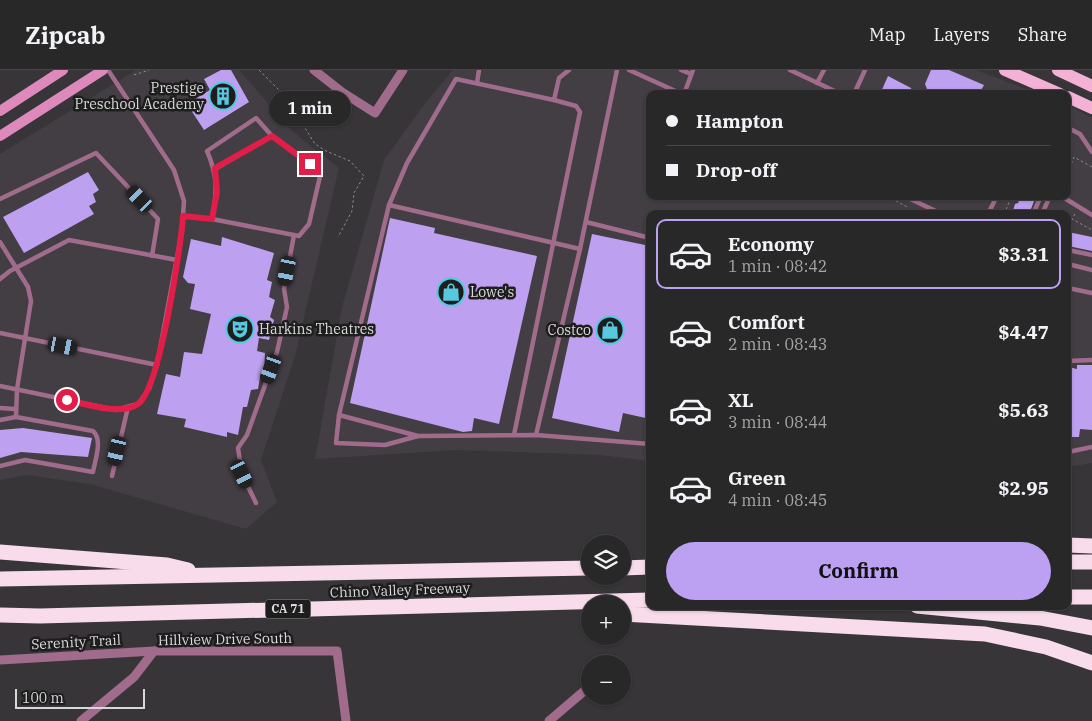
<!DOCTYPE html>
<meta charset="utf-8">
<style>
:root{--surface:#292829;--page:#313031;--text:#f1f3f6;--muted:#a5a6a8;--line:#454446;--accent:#bca0f2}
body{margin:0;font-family:"IBM Plex Serif",serif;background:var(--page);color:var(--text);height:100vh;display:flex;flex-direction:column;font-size:19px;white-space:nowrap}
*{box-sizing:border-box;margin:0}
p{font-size:16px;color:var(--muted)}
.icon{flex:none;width:28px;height:28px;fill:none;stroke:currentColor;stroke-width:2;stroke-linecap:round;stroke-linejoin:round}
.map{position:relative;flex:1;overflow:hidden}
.panel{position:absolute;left:646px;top:140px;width:425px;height:400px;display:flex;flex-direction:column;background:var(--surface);border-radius:10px;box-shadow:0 1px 4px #0004,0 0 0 1px var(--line)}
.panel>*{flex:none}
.banner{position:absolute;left:646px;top:20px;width:425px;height:110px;border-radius:10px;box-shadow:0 1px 4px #0004,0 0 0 1px var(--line);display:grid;align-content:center;height:110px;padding:0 20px;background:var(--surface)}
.controls{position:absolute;left:581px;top:465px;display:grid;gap:10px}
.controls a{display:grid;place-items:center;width:50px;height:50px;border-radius:50%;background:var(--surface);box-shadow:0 1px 4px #0004,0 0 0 1px var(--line);font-size:25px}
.scale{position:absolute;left:15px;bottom:12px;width:130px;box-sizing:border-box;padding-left:5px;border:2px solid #d9d8d9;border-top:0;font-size:14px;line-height:18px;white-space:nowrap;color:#d9d8d9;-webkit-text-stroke:4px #1e1d1e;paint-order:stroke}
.end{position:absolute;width:22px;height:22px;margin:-11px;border:6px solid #e11d48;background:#fff;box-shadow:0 0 0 2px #fff}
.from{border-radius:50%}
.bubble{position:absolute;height:35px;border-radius:18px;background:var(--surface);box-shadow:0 1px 4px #0004,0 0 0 1px var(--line);font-size:16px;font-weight:800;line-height:35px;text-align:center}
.car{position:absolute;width:15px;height:30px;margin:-15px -8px;border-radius:6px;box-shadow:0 0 4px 1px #0007;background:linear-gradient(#222 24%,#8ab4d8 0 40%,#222 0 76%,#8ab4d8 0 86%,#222 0)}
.banner b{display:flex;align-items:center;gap:18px;height:48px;font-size:19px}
.banner b+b{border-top:1px solid var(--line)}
.banner i{width:12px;height:12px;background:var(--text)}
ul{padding:9px 0 0;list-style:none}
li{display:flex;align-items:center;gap:15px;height:70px;margin:0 10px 8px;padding:0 10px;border:2px solid transparent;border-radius:10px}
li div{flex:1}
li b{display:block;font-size:19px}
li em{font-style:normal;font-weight:800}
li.selected{border-color:var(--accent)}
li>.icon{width:45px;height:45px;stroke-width:1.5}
.primary-button{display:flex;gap:10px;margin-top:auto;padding:10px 20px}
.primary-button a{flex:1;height:58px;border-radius:30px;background:var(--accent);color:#111;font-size:20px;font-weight:800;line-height:58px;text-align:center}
header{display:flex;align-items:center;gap:30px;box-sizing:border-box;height:70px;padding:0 25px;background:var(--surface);border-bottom:1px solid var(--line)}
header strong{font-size:24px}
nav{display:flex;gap:28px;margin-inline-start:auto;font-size:18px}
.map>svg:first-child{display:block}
.built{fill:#433d44}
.building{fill:#bda0f0}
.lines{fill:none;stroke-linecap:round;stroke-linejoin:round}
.path{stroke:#8c8a8c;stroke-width:1;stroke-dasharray:2.5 2.5;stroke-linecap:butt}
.lane{stroke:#a16c8b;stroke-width:4.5}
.street{stroke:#a16c8b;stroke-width:9}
.secondary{stroke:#de89bb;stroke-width:10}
.primary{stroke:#f3b1d6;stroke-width:12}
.highway{stroke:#f8dceb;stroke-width:15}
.route{stroke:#e11d48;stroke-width:6}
.labels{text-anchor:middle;stroke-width:5;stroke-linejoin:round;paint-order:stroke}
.shield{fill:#1e1d1e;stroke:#a1a0a1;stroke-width:1}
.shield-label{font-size:12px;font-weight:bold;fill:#d9d8d9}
.poi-label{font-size:14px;fill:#d9d8d9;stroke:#1e1d1e;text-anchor:end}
.street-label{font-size:14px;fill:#d9d8d9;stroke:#1e1d1e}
</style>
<header>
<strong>Zipcab</strong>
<nav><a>Map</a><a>Layers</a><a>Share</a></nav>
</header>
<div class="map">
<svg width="1092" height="651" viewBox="0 0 1092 651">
<rect width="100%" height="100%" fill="#373537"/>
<g class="built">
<path d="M 136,0 L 239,0 L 292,61 L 339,98 L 295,286 L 261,390 L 277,432 L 246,459 L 90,414 L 27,405 L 0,410 L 0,84 Z"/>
<path d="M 453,0 L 976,0 L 1039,24 L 650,24 L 650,126 L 1068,126 L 1068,35 L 1092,48 L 1092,393 L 1068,397 L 1068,144 L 650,144 L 650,391 L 600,385 L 457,380 L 315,389 L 342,237 L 384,90 L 426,32 Z"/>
</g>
<g class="building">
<path d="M 221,0 L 231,0 L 249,32 L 204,60 L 187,34 L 210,20 L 204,9 Z"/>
<path d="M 931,0 L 949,0 L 984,15 L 979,24 L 929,24 L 925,14 Z"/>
<path d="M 888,6 L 911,18 L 913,24 L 880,24 Z"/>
<path d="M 88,102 L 99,120 L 93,124 L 96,132 L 89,136 L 94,144 L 24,183 L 3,147 Z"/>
<path d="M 1021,126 L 1036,126 L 1029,144 L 1012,144 L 1015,134 L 1018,133 Z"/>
<path d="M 390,148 L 435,158 L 434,163 L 537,186 L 499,354 L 474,348 L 472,361 L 463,362 L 350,333 Z"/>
<path d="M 1068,162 L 1092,167 L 1092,181 L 1068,176 Z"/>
<path d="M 592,164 L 650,176 L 650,349 L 623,343 L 619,362 L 552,348 Z"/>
<path d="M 222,167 L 274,183 L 267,210 L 272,212 L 269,227 L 275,230 L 270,247 L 274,250 L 269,270 L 259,268 L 257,281 L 265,283 L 264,303 L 261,302 L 258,319 L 251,320 L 247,337 L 243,337 L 238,365 L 227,362 L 227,367 L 184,357 L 186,349 L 157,344 L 166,304 L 180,307 L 184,282 L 202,284 L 211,244 L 190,239 L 195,214 L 188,213 L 183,207 L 191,169 L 221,176 Z"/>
<path d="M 1077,295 L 1092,295 L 1092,360 L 1080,359 L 1079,367 L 1068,367 L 1068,297 L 1077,299 Z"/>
<path d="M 23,358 L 92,368 L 88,387 L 21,382 L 0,388 L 0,360 Z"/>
</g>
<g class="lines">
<g class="path">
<path d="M 259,0 L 285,26 L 315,74 L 326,81 L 350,91 L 364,106 L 354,123 L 352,141 L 338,167"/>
<path d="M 134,5 L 149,0"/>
<path d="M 1068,103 L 1074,87 L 1092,97"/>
<path d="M 887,126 L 909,138"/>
<path d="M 1004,144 L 1012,126"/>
<path d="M 1075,144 L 1072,149 L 1092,160"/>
</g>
<g class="lane">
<path d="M 569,0 L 559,8 L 554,30 L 456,9 L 407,93 L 389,135 L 580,179"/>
<path d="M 629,0 L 682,24"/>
<path d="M 681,0 L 691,4"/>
<path d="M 790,0 L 841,24"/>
<path d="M 477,13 L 479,0"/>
<path d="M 817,13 L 824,0"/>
<path d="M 684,24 L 693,0"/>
<path d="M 854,24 L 865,0"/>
<path d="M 1068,58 L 1080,64 L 1092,82"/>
<path d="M 215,99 L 272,66"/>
<path d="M 904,126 L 942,144"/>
<path d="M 1061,126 L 1092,145"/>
<path d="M 0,129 L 96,83 L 158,149 L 152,186"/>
<path d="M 389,135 L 339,345 L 336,373 L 385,375 L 418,366"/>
<path d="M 988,144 L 997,126"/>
<path d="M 1033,144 L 1041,126"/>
<path d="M 1042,144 L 1050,126"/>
<path d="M 183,146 L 212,149 C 217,122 218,106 207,81 L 256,48 L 272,66 L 321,102 L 309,154 L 299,166 L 212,149"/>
<path d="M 586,152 L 650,168"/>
<path d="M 0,172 L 28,217 L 31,231 L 17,319 L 16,347 L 93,361 C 103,370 95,390 93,402 L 25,390 L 0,396"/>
<path d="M 1068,180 L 1092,185"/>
<path d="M 1068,194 L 1092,200"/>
<path d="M 0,209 L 10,201 L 69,170 L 177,190"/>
<path d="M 1068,218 L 1092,223"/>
<path d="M 0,263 L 157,295"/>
<path d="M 1068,291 L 1092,290"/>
<path d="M 0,316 L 116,340 L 138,334 L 149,319 L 157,295 L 182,161 L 184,131 L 174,100 L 108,0"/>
<path d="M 0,338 L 15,339"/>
<path d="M 339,345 L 418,366 L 536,365 L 650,374"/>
<path d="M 0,350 L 16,347"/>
<path d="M 514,365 L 580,42 L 576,36 L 554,30"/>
<path d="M 536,365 L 580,179 L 617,0"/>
<path d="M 1068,382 L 1092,377"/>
<path d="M 112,406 L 128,337"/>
<path d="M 256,433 L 242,404 L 238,378 L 247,365 L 277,282 L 287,237 L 284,219 L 294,165"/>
</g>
<g class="street">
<path d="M 314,0 L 342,22 L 375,43 L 403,0"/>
<path d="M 0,590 L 154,581"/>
<path d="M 81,651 L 134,607 L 154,581 L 337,581 L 346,651"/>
<path d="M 549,651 L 590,616"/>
</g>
<g class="secondary">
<path d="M 0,41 L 63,0"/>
<path d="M 0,66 L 103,0"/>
</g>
<g class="primary">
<path d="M 1005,0 L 1060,24"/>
<path d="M 1058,0 L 1092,16"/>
<path d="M 1068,27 L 1092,38"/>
</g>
<g class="highway">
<path d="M 1068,475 L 1092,476"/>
<path d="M 0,482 L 167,495 L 188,500"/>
<path d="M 1068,492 L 1092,492"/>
<path d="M 622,498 L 650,497"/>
<path d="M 0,509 L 590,498"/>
<path d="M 1068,527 L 1092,527"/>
<path d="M 917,536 L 1040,548 L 1092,558"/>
<path d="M 622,544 L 985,564 L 1046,577 L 1092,593"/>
<path d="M 0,545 L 40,546 L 650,530"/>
</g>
</g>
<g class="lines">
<path class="route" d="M 67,330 C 85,334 121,346 138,334 C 160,319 181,176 183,146 L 212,149 L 217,122 L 215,98 L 272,66 L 310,94"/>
</g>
<defs>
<g id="building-ring" transform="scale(1.4375)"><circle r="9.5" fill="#1e1d1e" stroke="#56c9e0" stroke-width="1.5"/><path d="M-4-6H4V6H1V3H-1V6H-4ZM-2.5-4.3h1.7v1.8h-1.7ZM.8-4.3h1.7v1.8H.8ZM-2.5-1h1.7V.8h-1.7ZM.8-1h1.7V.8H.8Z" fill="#56c9e0"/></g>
<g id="shop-ring" transform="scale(1.4375)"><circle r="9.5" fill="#1e1d1e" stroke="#56c9e0" stroke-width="1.5"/><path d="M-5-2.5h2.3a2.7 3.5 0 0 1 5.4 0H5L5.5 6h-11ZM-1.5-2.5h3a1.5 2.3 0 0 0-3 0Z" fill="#56c9e0"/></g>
<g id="theatre-ring" transform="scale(1.4375)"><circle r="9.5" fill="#1e1d1e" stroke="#56c9e0" stroke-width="1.5"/><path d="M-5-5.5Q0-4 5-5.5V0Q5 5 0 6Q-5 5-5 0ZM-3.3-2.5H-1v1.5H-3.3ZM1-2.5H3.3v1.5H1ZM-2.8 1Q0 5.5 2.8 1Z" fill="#56c9e0"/></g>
</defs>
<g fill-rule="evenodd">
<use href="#building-ring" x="223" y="26"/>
<use href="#shop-ring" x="451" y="222"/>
<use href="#theatre-ring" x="240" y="259"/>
<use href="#shop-ring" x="610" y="260"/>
</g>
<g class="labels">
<rect class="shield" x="265.5" y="529.5" width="45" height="19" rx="4"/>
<g class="shield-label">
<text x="288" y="543">CA 71</text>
</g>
<g class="poi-label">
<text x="204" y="23">Prestige<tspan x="204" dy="16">Preschool Academy</tspan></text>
<text x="470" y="227" text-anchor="start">Lowe's</text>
<text x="259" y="264" text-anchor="start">Harkins Theatres</text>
<text x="591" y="265">Costco</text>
</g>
<g class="street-label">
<text transform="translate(400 520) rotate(-2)" y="5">Chino Valley Freeway</text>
<text transform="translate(225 569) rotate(-1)" y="5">Hillview Drive South</text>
<text transform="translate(76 572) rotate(-3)" y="5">Serenity Trail</text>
</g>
</g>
</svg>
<div class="controls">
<a><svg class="icon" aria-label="layers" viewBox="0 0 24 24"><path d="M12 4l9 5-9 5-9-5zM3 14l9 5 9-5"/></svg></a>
<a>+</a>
<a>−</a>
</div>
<div class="scale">100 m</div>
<i class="end from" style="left:67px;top:330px"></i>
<i class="end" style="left:310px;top:94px"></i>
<div class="bubble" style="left:269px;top:21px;width:82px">1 min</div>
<i class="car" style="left:140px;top:129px;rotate:316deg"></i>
<i class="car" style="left:287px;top:201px;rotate:191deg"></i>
<i class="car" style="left:63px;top:276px;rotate:101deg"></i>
<i class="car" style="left:271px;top:299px;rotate:200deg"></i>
<i class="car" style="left:117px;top:381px;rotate:193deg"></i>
<i class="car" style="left:242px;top:404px;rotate:154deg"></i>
<div class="banner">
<b><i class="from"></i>Hampton</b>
<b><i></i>Drop-off</b>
</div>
<section class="panel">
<ul>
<li class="selected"><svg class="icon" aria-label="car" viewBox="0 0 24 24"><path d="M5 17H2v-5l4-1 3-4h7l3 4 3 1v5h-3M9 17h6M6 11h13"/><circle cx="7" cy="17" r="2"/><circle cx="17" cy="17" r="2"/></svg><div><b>Economy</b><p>1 min · 08:42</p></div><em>$3.31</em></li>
<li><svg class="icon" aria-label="car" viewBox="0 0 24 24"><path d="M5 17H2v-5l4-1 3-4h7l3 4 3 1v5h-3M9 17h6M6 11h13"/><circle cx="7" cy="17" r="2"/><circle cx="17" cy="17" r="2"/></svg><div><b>Comfort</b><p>2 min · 08:43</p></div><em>$4.47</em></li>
<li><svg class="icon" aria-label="car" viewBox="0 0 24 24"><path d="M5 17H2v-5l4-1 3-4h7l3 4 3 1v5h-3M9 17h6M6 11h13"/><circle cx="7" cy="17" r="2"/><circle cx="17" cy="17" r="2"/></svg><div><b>XL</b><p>3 min · 08:44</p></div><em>$5.63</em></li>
<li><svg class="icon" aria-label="car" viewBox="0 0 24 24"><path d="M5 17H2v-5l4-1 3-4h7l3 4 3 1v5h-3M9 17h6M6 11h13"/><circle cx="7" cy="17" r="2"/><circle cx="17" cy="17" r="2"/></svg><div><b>Green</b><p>4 min · 08:45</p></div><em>$2.95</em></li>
</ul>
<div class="primary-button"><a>Confirm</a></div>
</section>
</div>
